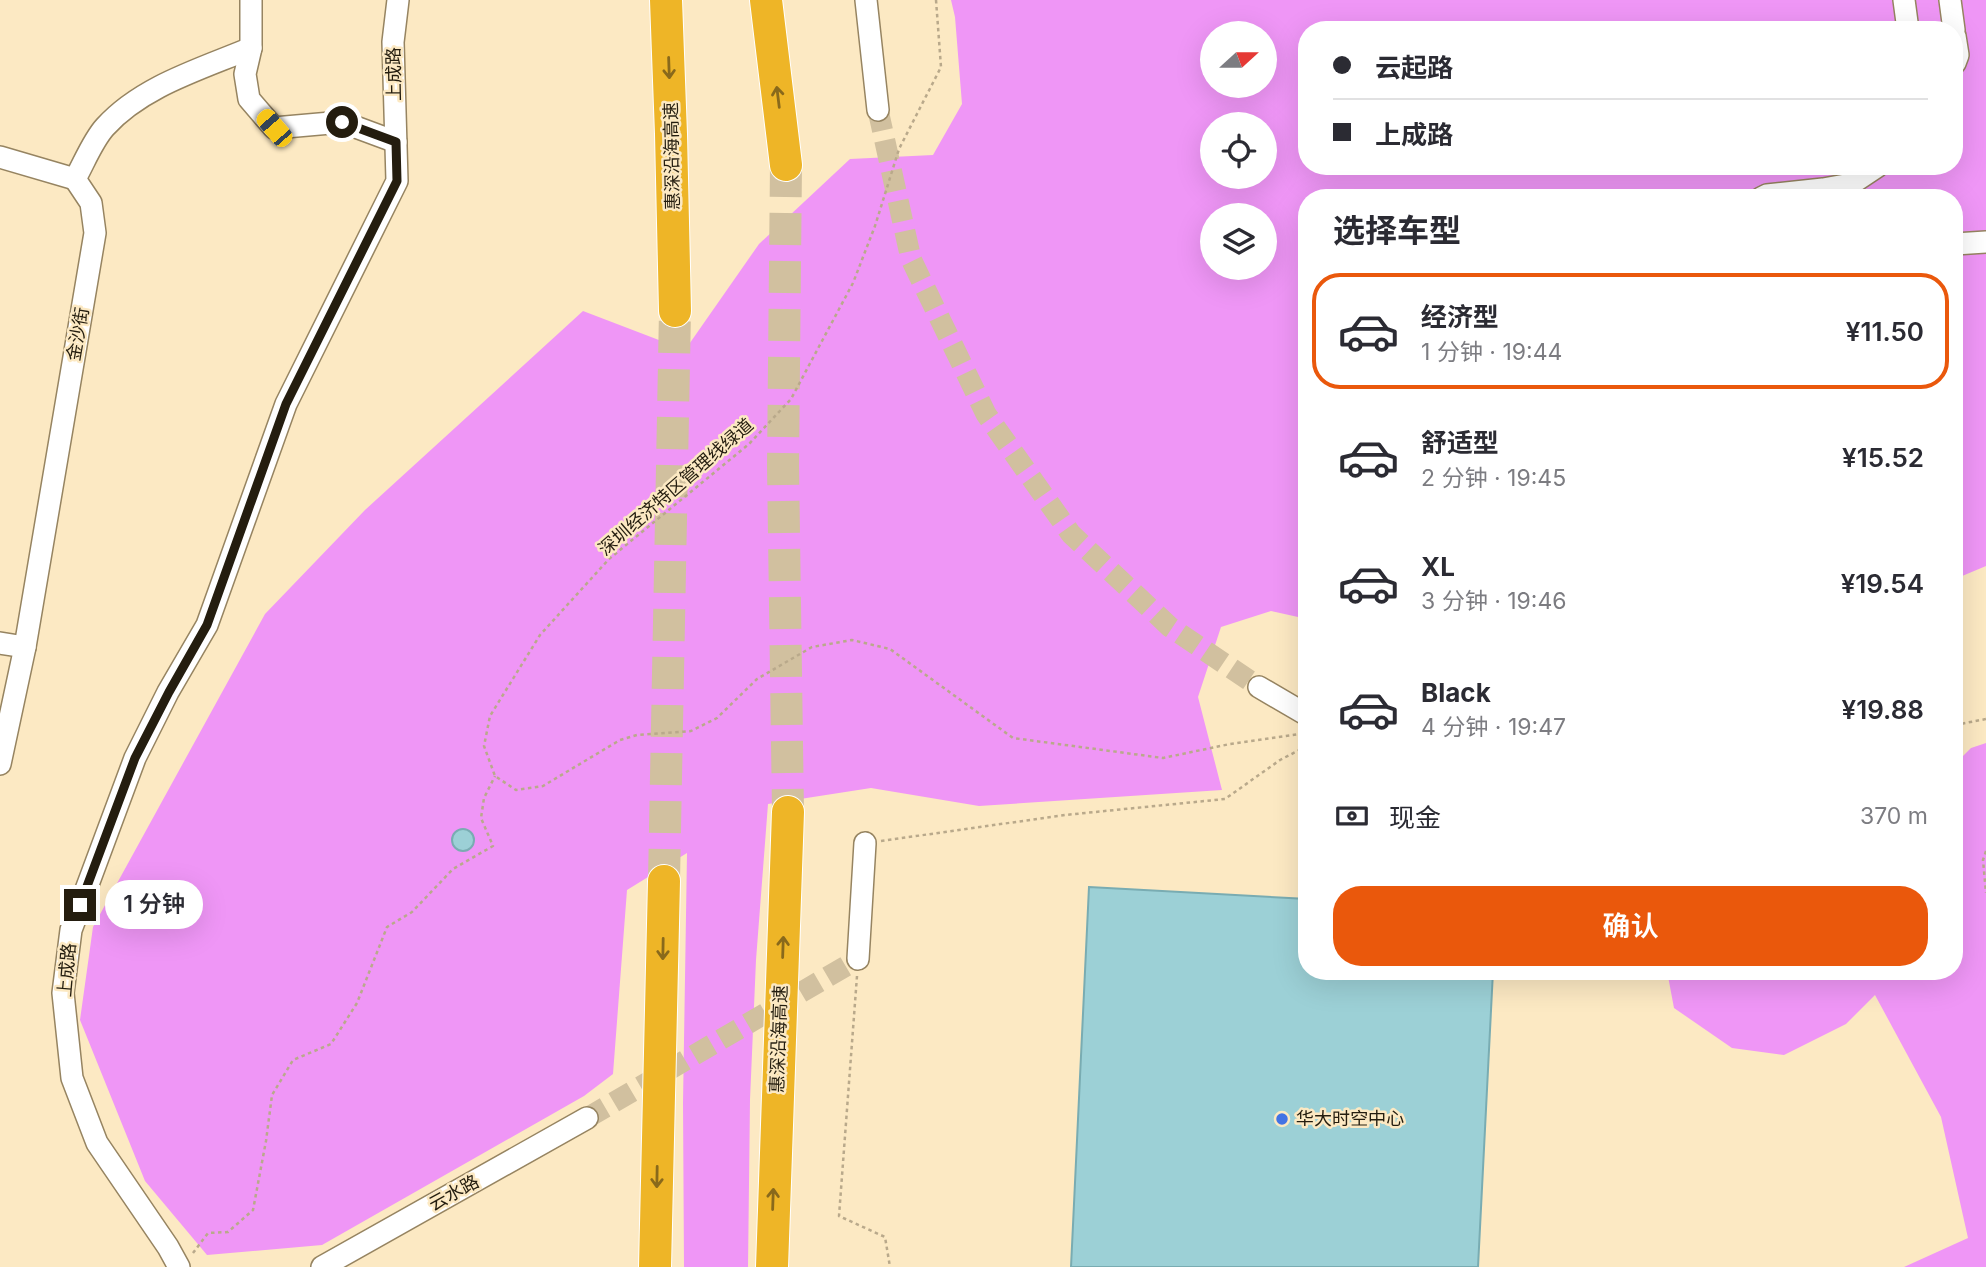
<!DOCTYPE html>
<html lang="zh">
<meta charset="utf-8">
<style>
:root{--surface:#fff;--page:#f7f7f7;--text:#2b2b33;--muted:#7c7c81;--line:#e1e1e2;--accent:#ea580c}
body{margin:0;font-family:Inter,"Noto Sans SC",sans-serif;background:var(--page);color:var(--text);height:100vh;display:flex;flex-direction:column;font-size:26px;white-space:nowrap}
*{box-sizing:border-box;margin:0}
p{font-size:23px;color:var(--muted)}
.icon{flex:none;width:38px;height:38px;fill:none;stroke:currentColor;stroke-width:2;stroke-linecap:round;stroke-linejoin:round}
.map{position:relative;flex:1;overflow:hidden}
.panel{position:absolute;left:1298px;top:189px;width:665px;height:791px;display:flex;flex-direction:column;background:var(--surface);border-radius:28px;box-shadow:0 7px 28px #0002}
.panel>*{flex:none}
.top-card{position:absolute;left:1298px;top:21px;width:665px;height:154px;border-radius:28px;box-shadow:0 7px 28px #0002;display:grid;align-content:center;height:154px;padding:0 35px;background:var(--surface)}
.needle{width:46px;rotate:69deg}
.fabs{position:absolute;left:1200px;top:21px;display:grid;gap:14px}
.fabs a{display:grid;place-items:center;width:77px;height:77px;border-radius:50%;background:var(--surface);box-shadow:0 7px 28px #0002;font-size:35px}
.end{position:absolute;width:32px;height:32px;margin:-16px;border:9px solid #241d0f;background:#fff;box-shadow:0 0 0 4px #fff}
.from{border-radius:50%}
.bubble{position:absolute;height:49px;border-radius:24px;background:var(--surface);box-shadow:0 7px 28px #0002;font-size:23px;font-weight:600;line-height:49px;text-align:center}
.car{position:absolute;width:21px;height:42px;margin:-21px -10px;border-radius:9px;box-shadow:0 0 5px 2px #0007;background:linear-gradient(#f5c518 24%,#345 0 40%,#f5c518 0 76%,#345 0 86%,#f5c518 0)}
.top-card b{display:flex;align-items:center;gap:24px;height:66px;font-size:26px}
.top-card b+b{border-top:2px solid var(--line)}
.top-card i{width:18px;height:18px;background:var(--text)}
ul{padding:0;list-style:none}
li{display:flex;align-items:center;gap:21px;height:116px;margin:0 14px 10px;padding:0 21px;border:4px solid transparent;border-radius:28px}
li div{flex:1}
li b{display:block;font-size:26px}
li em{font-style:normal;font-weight:600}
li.active{border-color:var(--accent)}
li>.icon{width:63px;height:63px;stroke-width:1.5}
h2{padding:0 35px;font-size:32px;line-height:84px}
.pay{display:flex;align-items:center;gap:18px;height:77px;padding:0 35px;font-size:26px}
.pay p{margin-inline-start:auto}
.button{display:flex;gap:14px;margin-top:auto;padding:14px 35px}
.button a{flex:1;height:80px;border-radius:28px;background:var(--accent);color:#fff;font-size:28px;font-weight:600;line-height:80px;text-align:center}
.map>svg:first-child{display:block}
.green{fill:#ef96f6;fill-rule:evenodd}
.building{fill:#9cd0d6;stroke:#79acb2;stroke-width:2}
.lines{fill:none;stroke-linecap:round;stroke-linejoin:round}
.minor-tunnel{stroke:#d1c09f;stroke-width:21;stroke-dasharray:21 10;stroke-linecap:butt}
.highway-tunnel{stroke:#d1c09f;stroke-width:32;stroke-dasharray:32 16;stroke-linecap:butt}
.minor-casing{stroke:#968461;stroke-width:24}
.highway-casing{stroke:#fff;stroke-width:34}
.path{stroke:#b9a98b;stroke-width:2.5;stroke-dasharray:3.5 3.5;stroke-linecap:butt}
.minor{stroke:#fff;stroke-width:21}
.highway{stroke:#eeb527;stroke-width:32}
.oneway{stroke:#89691b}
.route{stroke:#241d0f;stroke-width:9}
.poi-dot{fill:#4373e4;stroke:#fce9c3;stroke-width:2.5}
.labels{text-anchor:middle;stroke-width:5;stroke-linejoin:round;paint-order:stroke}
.street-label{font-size:18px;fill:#241d0f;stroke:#fce9c3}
.poi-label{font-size:18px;fill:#241d0f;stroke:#fce9c3;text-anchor:start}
</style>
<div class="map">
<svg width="1986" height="1267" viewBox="0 0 1986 1267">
<rect width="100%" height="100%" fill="#fce9c3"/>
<g class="green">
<path d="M 951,0 L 1986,0 L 1986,566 L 1955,579 L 1955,198 L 1307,198 L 1307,619 L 1271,611 L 1221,627 L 1198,697 L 1222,790 L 979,806 L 871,788 L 768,804 L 756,960 L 750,1100 L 748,1267 L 684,1267 L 683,1103 L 687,853 L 627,890 L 613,1074 L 584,1096 L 322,1245 L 207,1255 L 145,1181 L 80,1020 L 93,927 L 265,614 L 365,510 L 583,311 L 685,350 L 759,244 L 850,159 L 933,155 L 962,104 L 955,17 ZM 1307,30 L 1955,30 L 1955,166 L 1307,166 ZM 1213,33 L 1265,33 L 1265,86 L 1213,86 ZM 1213,124 L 1265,124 L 1265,177 L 1213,177 ZM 1213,215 L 1265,215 L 1265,268 L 1213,268 Z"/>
<path d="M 1986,743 L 1986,1267 L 1904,1267 L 1968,1238 L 1941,1117 L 1875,995 L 1846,1024 L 1784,1055 L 1732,1048 L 1674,1008 L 1667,971 L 1955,971 L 1955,764 L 1971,748 Z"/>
</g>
<g class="building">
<circle cx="463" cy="840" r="11"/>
<path d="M 1089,887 L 1307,899 L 1307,971 L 1493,971 L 1478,1267 L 1071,1267 Z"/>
</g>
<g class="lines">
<g class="minor-tunnel">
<path d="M 878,110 L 911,259 L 986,414 L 1071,534 L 1170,627 L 1259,687"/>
<path d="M 587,1118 L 858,959"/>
</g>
<g class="highway-tunnel">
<path d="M 786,165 L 783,465 L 788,812"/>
<path d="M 664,881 L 675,311"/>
</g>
<g class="minor-casing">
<g id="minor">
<path d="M 251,0 L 251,48 L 245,74 L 249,99 L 274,128 L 342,122 L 396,142"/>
<path d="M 866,0 L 878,110"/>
<path d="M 1904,0 L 1908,30"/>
<path d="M 1950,0 L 1954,30"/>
<path d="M 1955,36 L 1958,55 L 1955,63"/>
<path d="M 0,157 L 75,179"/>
<path d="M 75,179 C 84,163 93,140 105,127 C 142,86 201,69 251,48"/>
<path d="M 1761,198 L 1767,195 L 1823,189 L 1851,184 L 1878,166"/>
<path d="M 1955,244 L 1986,242"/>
<path d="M 0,643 L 25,647"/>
<path d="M 1259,687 L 1307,715"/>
<path d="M 0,764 L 25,647 L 95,233 L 91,203 L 75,179"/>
<path d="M 858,959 L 865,843"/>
<path d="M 179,1267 L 168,1247 L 97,1143 L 72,1078 L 63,993 L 71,930 L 135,758 L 168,692 L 207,625 L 286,404 L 397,181 L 393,42 L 398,0"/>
<path d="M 322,1267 L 587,1118"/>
</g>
</g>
<g class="highway-casing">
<g id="highway">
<path d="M 666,0 L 671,134 L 675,311"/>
<path d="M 766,0 L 786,165"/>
<path d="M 655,1267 L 664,881"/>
<path d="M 772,1267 L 788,812"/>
</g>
</g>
<g class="path">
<path d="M 936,0 L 941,67 L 899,149 L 875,226 L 853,283 L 791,399 L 749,444 L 609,559 L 540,635 L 490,716 L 484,746 L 495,776 L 516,790 L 543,786 L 620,740 L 637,735 L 691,731 L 717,718 L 757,679 L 812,647 L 852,640 L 890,649 L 1013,738 L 1163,758 L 1230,744 L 1300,734"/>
<path d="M 1955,725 L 1986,719"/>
<path d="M 881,841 L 1065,815 L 1225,799 L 1280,760 L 1307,746"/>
<path d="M 1986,851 L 1983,860 L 1986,893"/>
<path d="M 857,976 L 839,1216 L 885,1237 L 890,1267"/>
<path d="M 193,1253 L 208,1233 L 228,1232 L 253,1210 L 266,1141 L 272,1095 L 293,1060 L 331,1044 L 357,1003 L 387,927 L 412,912 L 453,869 L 493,846 L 481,818 L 484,798 L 495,776"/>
</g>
<use href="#minor" class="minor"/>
<use href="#highway" class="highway"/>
</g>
<defs><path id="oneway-shaft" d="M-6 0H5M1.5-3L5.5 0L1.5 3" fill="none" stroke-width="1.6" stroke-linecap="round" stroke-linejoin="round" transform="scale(1.75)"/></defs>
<g class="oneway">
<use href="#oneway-shaft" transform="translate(669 68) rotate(88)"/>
<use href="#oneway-shaft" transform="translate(778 97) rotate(-97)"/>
<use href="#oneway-shaft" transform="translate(783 947) rotate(-88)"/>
<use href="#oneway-shaft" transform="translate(663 949) rotate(91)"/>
<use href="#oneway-shaft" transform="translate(657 1177) rotate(91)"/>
<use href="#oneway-shaft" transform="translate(773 1199) rotate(-88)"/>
</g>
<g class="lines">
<path class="route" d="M 80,905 L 135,758 L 169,692 L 207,625 L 286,404 L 397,181 L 396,142 L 342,122"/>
</g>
<circle class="poi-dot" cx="1282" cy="1119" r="7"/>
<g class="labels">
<g class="street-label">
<text transform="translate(394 74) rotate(-91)" y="6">上成路</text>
<text transform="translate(672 156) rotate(-91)" y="6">惠深沿海高速</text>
<text transform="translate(78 334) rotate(-80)" y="6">金沙街</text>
<text transform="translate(676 487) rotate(-41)" y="6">深圳经济特区管理线绿道</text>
<text transform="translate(67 970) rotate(-85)" y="6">上成路</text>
<text transform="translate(779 1039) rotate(-88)" y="6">惠深沿海高速</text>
<text transform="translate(454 1193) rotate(-29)" y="6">云水路</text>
</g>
<g class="poi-label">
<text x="1296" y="1125">华大时空中心</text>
</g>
</g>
</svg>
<div class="fabs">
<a><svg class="needle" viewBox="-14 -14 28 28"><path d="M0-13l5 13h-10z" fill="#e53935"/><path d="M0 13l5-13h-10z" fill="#7c7c81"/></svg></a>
<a><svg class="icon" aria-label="locate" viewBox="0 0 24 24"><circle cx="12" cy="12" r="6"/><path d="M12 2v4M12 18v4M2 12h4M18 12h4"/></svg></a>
<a><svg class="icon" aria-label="layers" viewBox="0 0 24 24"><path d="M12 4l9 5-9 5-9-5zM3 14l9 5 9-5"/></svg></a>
</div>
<i class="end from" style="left:342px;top:122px"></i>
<i class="end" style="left:80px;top:905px"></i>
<div class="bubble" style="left:105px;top:880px;width:98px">1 分钟</div>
<i class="car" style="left:274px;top:128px;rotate:319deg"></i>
<div class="top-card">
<b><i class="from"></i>云起路</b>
<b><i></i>上成路</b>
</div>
<section class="panel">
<h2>选择车型</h2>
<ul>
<li class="active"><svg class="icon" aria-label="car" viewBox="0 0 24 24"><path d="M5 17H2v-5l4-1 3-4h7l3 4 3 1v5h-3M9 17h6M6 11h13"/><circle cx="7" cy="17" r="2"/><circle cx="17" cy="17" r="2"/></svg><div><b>经济型</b><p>1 分钟 · 19:44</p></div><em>¥11.50</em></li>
<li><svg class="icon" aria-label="car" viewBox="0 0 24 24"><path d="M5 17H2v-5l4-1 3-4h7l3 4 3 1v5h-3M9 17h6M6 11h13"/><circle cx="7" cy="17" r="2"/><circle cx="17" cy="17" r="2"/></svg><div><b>舒适型</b><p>2 分钟 · 19:45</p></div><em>¥15.52</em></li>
<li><svg class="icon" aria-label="car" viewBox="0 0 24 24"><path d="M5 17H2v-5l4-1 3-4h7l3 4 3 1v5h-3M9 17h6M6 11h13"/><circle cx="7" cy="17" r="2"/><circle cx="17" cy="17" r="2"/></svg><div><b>XL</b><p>3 分钟 · 19:46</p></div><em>¥19.54</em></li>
<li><svg class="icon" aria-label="car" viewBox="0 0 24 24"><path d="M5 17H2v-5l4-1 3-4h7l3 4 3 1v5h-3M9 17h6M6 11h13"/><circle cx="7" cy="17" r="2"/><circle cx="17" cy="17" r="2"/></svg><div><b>Black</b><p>4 分钟 · 19:47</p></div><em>¥19.88</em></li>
</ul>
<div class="pay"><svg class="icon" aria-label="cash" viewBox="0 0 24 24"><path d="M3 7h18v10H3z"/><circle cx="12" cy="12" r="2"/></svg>现金<p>370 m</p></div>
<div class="button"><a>确认</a></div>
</section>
</div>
